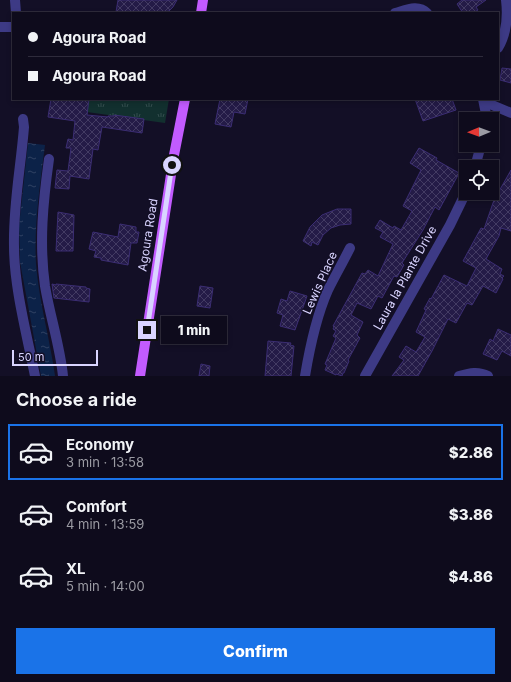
<!DOCTYPE html>
<meta charset="utf-8">
<style>
:root{--surface:#0e0b1c;--page:#171425;--text:#f1f3f6;--muted:#9b9ba3;--line:#2e2b3b;--accent:#1a73e8}
body{margin:0;font-family:Inter,sans-serif;background:var(--page);color:var(--text);height:100vh;display:flex;flex-direction:column;font-size:15px;white-space:nowrap}
*{box-sizing:border-box;margin:0}
p{font-size:13px;color:var(--muted)}
.icon{flex:none;width:22px;height:22px;fill:none;stroke:currentColor;stroke-width:2;stroke-linecap:round;stroke-linejoin:round}
.map{position:relative;height:376px;overflow:hidden}
.side{display:flex;flex-direction:column;background:var(--surface);flex:1}
.side>*{flex:none}
.banner{position:absolute;left:12px;top:12px;width:487px;height:88px;border-radius:0px;box-shadow:0 2px 6px #0003,0 0 0 1px var(--line);display:grid;align-content:center;height:88px;padding:0 16px;background:var(--surface)}
.needle{width:26px;rotate:269deg}
.controls{position:absolute;left:459px;top:112px;display:grid;gap:8px}
.controls a{display:grid;place-items:center;width:40px;height:40px;border-radius:0px;background:var(--surface);box-shadow:0 2px 6px #0003,0 0 0 1px var(--line);font-size:20px}
.scale{position:absolute;left:12px;bottom:10px;width:86px;box-sizing:border-box;padding-left:4px;border:2px solid #d9d4ff;border-top:0;font-size:11px;line-height:14px;white-space:nowrap;color:#d9d4ff;-webkit-text-stroke:3px #130f26;paint-order:stroke}
.end{position:absolute;width:18px;height:18px;margin:-9px;border:5px solid #d9d4ff;background:#111;box-shadow:0 0 0 2px #111}
.from{border-radius:50%}
.bubble{position:absolute;height:28px;border-radius:0px;background:var(--surface);box-shadow:0 2px 6px #0003,0 0 0 1px var(--line);font-size:13px;font-weight:800;line-height:28px;text-align:center}
.banner b{display:flex;align-items:center;gap:14px;height:38px;font-size:15px}
.banner b+b{border-top:1px solid var(--line)}
.banner i{width:10px;height:10px;background:var(--text)}
ul{padding:0;list-style:none}
li{display:flex;align-items:center;gap:12px;height:56px;margin:0 8px 6px;padding:0 8px;border:2px solid transparent;border-radius:0px}
li div{flex:1}
li b{display:block;font-size:15px}
li em{font-style:normal;font-weight:800}
li.selected{border-color:var(--accent)}
li>.icon{width:36px;height:36px;stroke-width:1.5}
h2{padding:0 16px;font-size:18px;line-height:48px}
.button{display:flex;gap:8px;margin-top:auto;padding:8px 16px}
.button a{flex:1;height:46px;border-radius:0px;background:var(--accent);color:#fff;font-size:16px;font-weight:800;line-height:46px;text-align:center}
.map>svg:first-child{display:block}
.grass{fill:url(#grass-tufts)}
.water{fill:url(#water-ripples)}
.building{fill:url(#building-cross-hatch);stroke:#3b2d73}
.lines{fill:none;stroke-linecap:round;stroke-linejoin:round}
.minor{stroke:#3d3a85;stroke-width:10}
.major{stroke:#c25bff;stroke-width:10}
.route{stroke:#d9d4ff;stroke-width:5}
.labels{text-anchor:middle;stroke-width:3;stroke-linejoin:round;paint-order:stroke}
.street-label{font-size:12px;fill:#d9d4ff;stroke:#130f26}
</style>
<div class="map">
<svg width="511" height="376" viewBox="0 0 511 376">
<defs>
<pattern id="grass-tufts" width="24" height="20" patternUnits="userSpaceOnUse"><rect width="24" height="20" fill="#12302f"/><path d="M3 7l-1-3M5 7V3M7 7l1-3M15 17l-1-3M17 17v-4M19 17l1-3" fill="none" stroke="#344d4e"/></pattern>
<pattern id="water-ripples" width="26" height="14" patternUnits="userSpaceOnUse"><rect width="26" height="14" fill="#0c2248"/><path d="M2 4q2-2 4 0t4 0M15 11q2-2 4 0t4 0" fill="none" stroke="#2f4163"/></pattern>
<pattern id="building-cross-hatch" width="8" height="8" patternUnits="userSpaceOnUse"><rect width="8" height="8" fill="#241b47"/><path d="M0 0l8 8M0 8l8-8" fill="none" stroke="#433b63"/></pattern>
</defs>
<rect width="100%" height="100%" fill="#130f26"/>
<path class="grass" d="M 89,99 L 169,99 L 165,123 L 87,112 Z"/>
<path class="water" d="M 28,143 L 45,145 C 40,185 34,224 36,264 C 39,302 50,339 55,376 L 41,376 L 20,262 L 19,226 Z"/>
<g class="building">
<path d="M 118,0 L 177,0 L 173,7 L 169,11 L 161,13 L 116,12 Z"/>
<path d="M 462,0 L 486,0 L 476,7 L 478,10 L 473,13 L 463,13 L 457,4 Z"/>
<path d="M 502,68 L 511,69 L 511,83 L 500,80 Z"/>
<path d="M 51,99 L 89,99 L 87,115 L 108,117 L 108,116 L 114,116 L 114,115 L 144,119 L 142,133 L 102,127 L 98,150 L 93,149 L 89,179 L 70,176 L 69,189 L 55,188 L 57,170 L 68,171 L 71,148 L 66,148 L 68,139 L 73,140 L 75,121 L 48,117 Z"/>
<path d="M 220,99 L 248,99 L 245,114 L 234,112 L 231,127 L 215,124 Z"/>
<path d="M 415,99 L 452,99 L 456,110 L 423,121 Z"/>
<path d="M 419,148 L 437,158 L 436,160 L 459,173 L 457,177 L 439,210 L 435,207 L 423,230 L 402,263 L 404,265 L 397,277 L 394,276 L 382,298 L 378,296 L 371,309 L 357,303 L 351,315 L 363,322 L 357,335 L 360,338 L 348,360 L 349,361 L 344,373 L 343,373 L 342,376 L 336,374 L 336,375 L 325,370 L 327,365 L 325,364 L 336,338 L 333,336 L 336,331 L 333,329 L 334,327 L 333,326 L 362,273 L 365,274 L 368,270 L 378,276 L 393,244 L 380,237 L 383,232 L 375,228 L 380,220 L 393,228 L 394,226 L 401,230 L 412,211 L 403,206 L 421,170 L 410,163 Z"/>
<path d="M 511,170 L 511,231 L 501,228 L 499,236 L 486,259 L 502,269 L 500,274 L 504,276 L 502,278 L 503,279 L 496,293 L 483,286 L 472,305 L 467,303 L 456,323 L 448,319 L 432,351 L 418,376 L 392,376 L 404,360 L 399,357 L 406,346 L 416,352 L 425,337 L 416,332 L 426,310 L 424,309 L 430,298 L 431,299 L 444,275 L 467,286 L 476,268 L 463,261 L 481,228 L 484,229 L 494,200 Z"/>
<path d="M 337,209 L 351,209 L 351,224 L 340,225 L 331,228 L 323,235 L 318,245 L 312,242 L 311,246 L 303,241 L 310,227 L 322,215 Z"/>
<path d="M 58,212 L 74,215 L 73,251 L 56,251 Z"/>
<path d="M 120,224 L 136,227 L 136,232 L 139,232 L 137,243 L 131,243 L 128,265 L 101,260 L 101,258 L 94,257 L 96,251 L 89,249 L 93,232 L 118,237 Z"/>
<path d="M 52,284 L 56,285 L 56,284 L 86,287 L 86,288 L 90,289 L 89,302 L 54,298 Z"/>
<path d="M 200,286 L 213,288 L 210,308 L 197,306 Z"/>
<path d="M 290,291 L 307,296 L 295,330 L 280,326 L 283,315 L 277,313 L 281,299 L 287,301 Z"/>
<path d="M 210,317 L 222,319 L 221,330 L 212,329 L 212,326 L 209,326 Z"/>
<path d="M 498,329 L 511,335 L 511,356 L 502,351 L 497,360 L 483,354 L 490,339 L 493,341 Z"/>
<path d="M 268,341 L 291,343 L 290,345 L 294,346 L 291,376 L 265,376 Z"/>
<path d="M 201,364 L 210,366 L 209,376 L 199,376 Z"/>
</g>
<g class="lines">
<g class="minor">
<path d="M 15,0 L 16,13"/>
<path d="M 395,13 C 406,10 418,4 427,13"/>
<path d="M 0,27 L 13,27"/>
<path d="M 498,48 C 507,33 508,17 506,0"/>
<path d="M 483,99 L 486,114 L 485,119"/>
<path d="M 485,102 L 511,113"/>
<path d="M 23,119 L 24,127 C 21,166 13,206 14,246 C 14,287 27,335 35,376"/>
<path d="M 49,159 C 43,202 39,243 45,286 C 50,316 60,346 63,376"/>
<path d="M 475,167 L 481,145"/>
<path d="M 305,376 C 310,346 316,317 328,290 C 335,276 343,262 350,248"/>
<path d="M 365,376 L 450,225 L 466,192"/>
<path d="M 459,376 C 470,373 478,371 488,376"/>
</g>
<g class="major">
<path d="M 201,13 L 203,0"/>
<path d="M 140,376 L 174,155 L 185,99"/>
</g>
</g>
<g class="lines">
<path class="route" d="M 147,330 L 172,165"/>
</g>
<g class="labels">
<g class="street-label">
<text transform="translate(148 235) rotate(-81)" y="4">Agoura Road</text>
<text transform="translate(405 278) rotate(-61)" y="4">Laura la Plante Drive</text>
<text transform="translate(320 283) rotate(-66)" y="4">Lewis Place</text>
</g>
</g>
</svg>
<div class="controls">
<a><svg class="needle" viewBox="-14 -14 28 28"><path d="M0-13l5 13h-10z" fill="#e53935"/><path d="M0 13l5-13h-10z" fill="#9b9ba3"/></svg></a>
<a><svg class="icon" aria-label="locate" viewBox="0 0 24 24"><circle cx="12" cy="12" r="6"/><path d="M12 2v4M12 18v4M2 12h4M18 12h4"/></svg></a>
</div>
<div class="scale">50 m</div>
<i class="end from" style="left:172px;top:165px"></i>
<i class="end" style="left:147px;top:330px"></i>
<div class="bubble" style="left:161px;top:316px;width:66px">1 min</div>
<div class="banner">
<b><i class="from"></i>Agoura Road</b>
<b><i></i>Agoura Road</b>
</div>
</div>
<section class="side">
<h2>Choose a ride</h2>
<ul>
<li class="selected"><svg class="icon" aria-label="car" viewBox="0 0 24 24"><path d="M5 17H2v-5l4-1 3-4h7l3 4 3 1v5h-3M9 17h6M6 11h13"/><circle cx="7" cy="17" r="2"/><circle cx="17" cy="17" r="2"/></svg><div><b>Economy</b><p>3 min · 13:58</p></div><em>$2.86</em></li>
<li><svg class="icon" aria-label="car" viewBox="0 0 24 24"><path d="M5 17H2v-5l4-1 3-4h7l3 4 3 1v5h-3M9 17h6M6 11h13"/><circle cx="7" cy="17" r="2"/><circle cx="17" cy="17" r="2"/></svg><div><b>Comfort</b><p>4 min · 13:59</p></div><em>$3.86</em></li>
<li><svg class="icon" aria-label="car" viewBox="0 0 24 24"><path d="M5 17H2v-5l4-1 3-4h7l3 4 3 1v5h-3M9 17h6M6 11h13"/><circle cx="7" cy="17" r="2"/><circle cx="17" cy="17" r="2"/></svg><div><b>XL</b><p>5 min · 14:00</p></div><em>$4.86</em></li>
</ul>
<div class="button"><a>Confirm</a></div>
</section>
